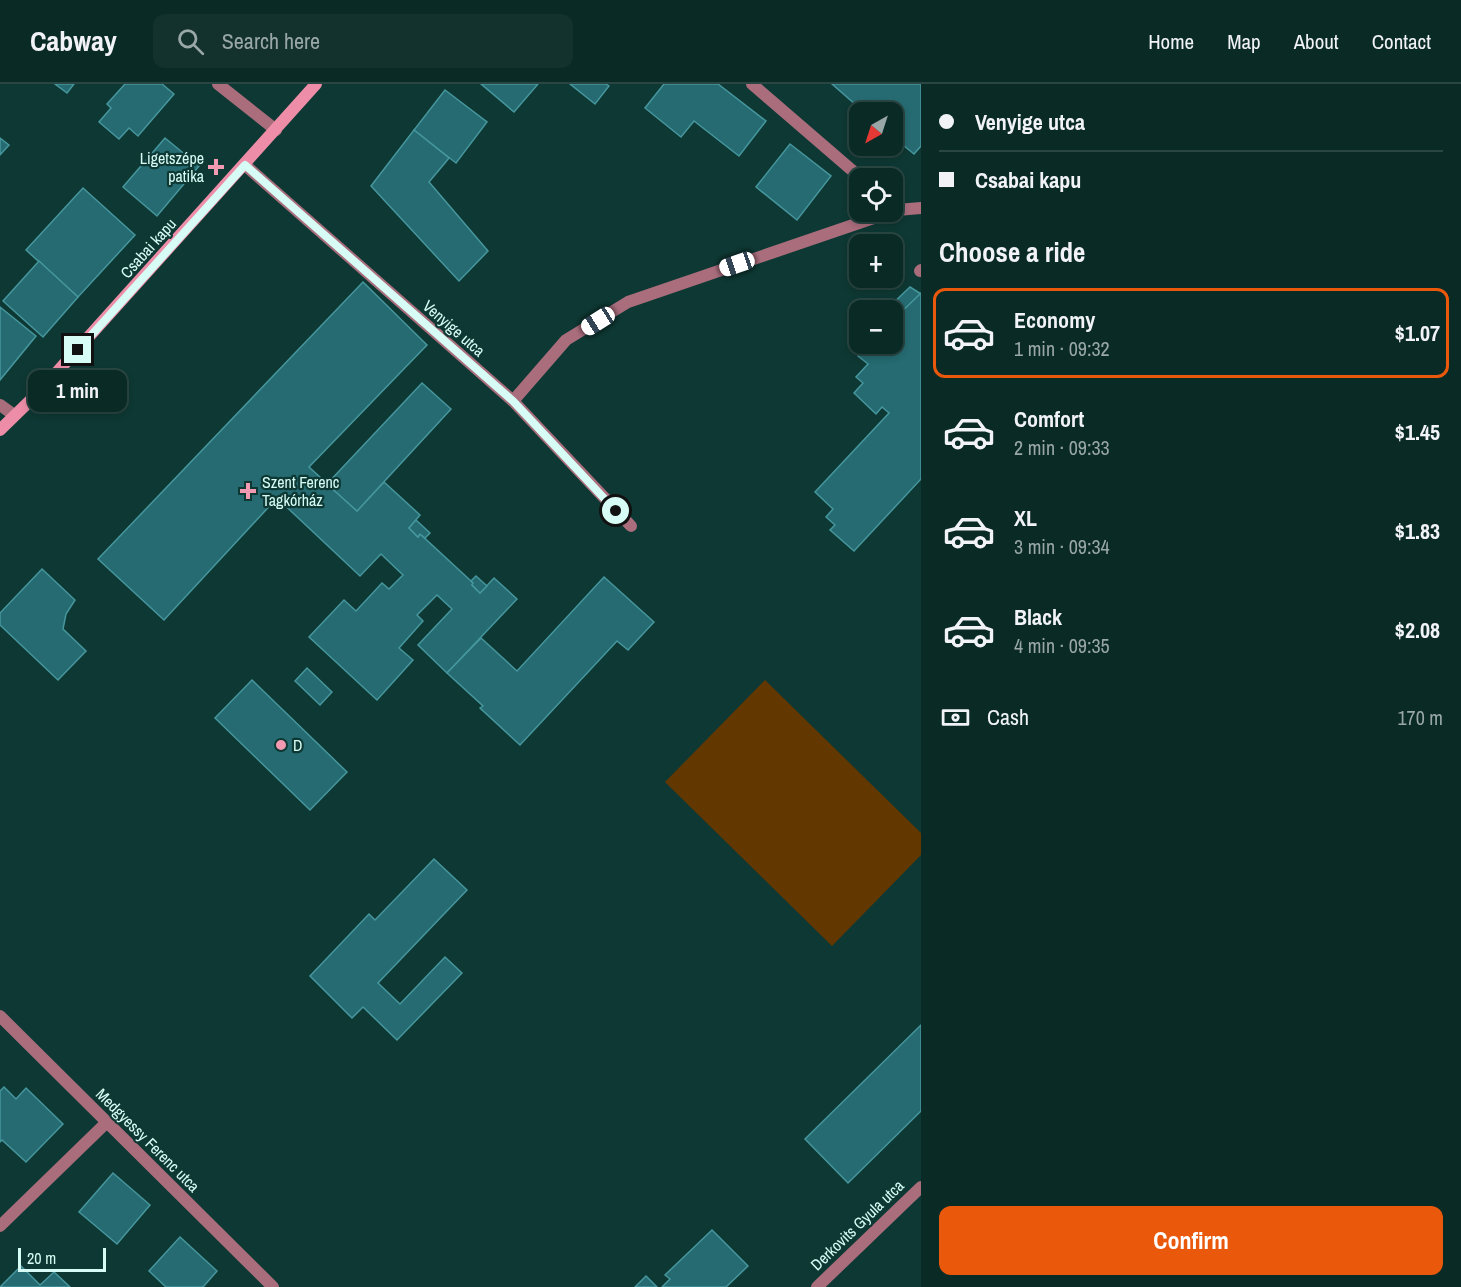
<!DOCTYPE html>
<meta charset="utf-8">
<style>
:root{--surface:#0a2a26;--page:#13322e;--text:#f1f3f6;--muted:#99a7a7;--line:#2a4643;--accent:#ea580c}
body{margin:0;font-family:"Archivo Narrow",sans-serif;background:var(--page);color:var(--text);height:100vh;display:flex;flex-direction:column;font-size:22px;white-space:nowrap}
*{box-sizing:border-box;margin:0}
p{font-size:20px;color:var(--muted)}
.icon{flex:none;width:33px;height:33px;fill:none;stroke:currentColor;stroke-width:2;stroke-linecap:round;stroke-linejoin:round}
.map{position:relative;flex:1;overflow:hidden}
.drawer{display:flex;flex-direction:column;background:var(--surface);width:540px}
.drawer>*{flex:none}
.guide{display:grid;align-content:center;height:132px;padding:0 18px;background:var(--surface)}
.needle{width:39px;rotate:219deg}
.controls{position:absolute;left:849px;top:18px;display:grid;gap:12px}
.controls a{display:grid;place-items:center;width:54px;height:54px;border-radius:12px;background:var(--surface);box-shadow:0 3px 9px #0003,0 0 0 2px var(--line);font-size:30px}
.scale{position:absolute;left:18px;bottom:15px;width:88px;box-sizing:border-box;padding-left:6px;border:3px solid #d7fcf5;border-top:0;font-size:16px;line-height:21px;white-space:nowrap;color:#d7fcf5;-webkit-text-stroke:4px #0e3833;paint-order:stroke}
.end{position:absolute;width:27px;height:27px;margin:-14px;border:8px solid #d7fcf5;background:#111;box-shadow:0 0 0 3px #111}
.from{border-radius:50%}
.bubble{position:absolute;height:42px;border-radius:12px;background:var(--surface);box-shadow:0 3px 9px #0003,0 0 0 2px var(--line);font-size:20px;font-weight:700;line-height:42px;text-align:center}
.car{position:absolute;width:18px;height:36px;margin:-18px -9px;border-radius:8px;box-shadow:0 0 4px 2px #0007;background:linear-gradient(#fff 24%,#345 0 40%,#fff 0 76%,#345 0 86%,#fff 0)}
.guide b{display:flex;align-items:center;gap:21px;height:57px;font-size:22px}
.guide b+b{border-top:2px solid var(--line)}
.guide i{width:15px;height:15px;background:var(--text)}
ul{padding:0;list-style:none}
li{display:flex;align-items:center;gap:18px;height:90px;margin:0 12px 9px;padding:0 6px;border:3px solid transparent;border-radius:12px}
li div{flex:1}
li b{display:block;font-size:22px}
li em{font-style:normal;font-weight:700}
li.active{border-color:var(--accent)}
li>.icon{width:54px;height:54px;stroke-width:1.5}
h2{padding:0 18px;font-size:27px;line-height:72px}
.pay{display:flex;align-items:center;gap:15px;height:66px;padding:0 18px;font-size:22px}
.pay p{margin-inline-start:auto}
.button{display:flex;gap:12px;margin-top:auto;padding:12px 18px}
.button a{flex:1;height:69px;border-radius:12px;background:var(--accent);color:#fff;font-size:24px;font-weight:700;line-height:69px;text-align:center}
header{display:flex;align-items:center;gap:36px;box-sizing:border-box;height:84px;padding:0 30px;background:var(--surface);border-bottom:2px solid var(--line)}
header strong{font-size:28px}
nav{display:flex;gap:33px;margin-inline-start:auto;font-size:21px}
.search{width:420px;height:54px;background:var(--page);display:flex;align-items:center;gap:15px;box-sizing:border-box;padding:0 21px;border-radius:12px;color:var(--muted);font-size:22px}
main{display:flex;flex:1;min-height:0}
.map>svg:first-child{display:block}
.green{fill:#633700}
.building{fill:#256b71;stroke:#46969d;stroke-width:1.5}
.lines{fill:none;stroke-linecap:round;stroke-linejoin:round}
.lane{stroke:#a96d7c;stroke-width:12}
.street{stroke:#a96d7c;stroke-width:12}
.secondary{stroke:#ed8da7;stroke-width:12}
.route{stroke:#d7fcf5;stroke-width:8}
.poi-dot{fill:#f19ab1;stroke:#0e3833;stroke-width:2}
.labels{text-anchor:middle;stroke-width:4.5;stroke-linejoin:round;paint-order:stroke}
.poi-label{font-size:16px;fill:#d7fcf5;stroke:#0e3833;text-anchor:start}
.street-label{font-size:16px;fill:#d7fcf5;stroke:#0e3833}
</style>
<header>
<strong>Cabway</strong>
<div class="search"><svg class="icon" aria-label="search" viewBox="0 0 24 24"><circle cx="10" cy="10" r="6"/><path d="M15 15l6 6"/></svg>Search here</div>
<nav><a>Home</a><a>Map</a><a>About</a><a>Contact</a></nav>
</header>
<main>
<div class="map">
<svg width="921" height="1203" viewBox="0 0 921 1203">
<rect width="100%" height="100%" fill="#0e3833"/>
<path class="green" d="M 765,596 L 921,749 L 921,771 L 832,862 L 665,698 Z"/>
<g class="building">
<path d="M 55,0 L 74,0 L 67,9 Z"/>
<path d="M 125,0 L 162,0 L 174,10 L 138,52 L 129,44 L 119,55 L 99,38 L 111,24 L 107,20 Z"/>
<path d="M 481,0 L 538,0 L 514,28 Z"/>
<path d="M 570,0 L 606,0 L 609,2 L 595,20 Z"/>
<path d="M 664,0 L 718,0 L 766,37 L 739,72 L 694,37 L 681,53 L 645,24 Z"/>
<path d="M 832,0 L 921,0 L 921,62 L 914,70 L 892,52 L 892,28 L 864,28 Z"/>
<path d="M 445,6 L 487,38 L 456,79 L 414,46 Z"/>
<path d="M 414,46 L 449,74 L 429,98 L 488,167 L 459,197 L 371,102 Z"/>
<path d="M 0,54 L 9,61 L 0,71 Z"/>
<path d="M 165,54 L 199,82 L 157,132 L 123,103 Z"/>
<path d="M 790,60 L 831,92 L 797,136 L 756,103 Z"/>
<path d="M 83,104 L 135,151 L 78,213 L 26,166 Z"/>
<path d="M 39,177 L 78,213 L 43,253 L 3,217 Z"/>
<path d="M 363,198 L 427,261 L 309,383 L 357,427 L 384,398 L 420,431 L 409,444 L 418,453 L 420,450 L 471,497 L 473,499 L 472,501 L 480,509 L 494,494 L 517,515 L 447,589 L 418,561 L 452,525 L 437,511 L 417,531 L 423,537 L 399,564 L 413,576 L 377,616 L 309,553 L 344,516 L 356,527 L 382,499 L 389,505 L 403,491 L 381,470 L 360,492 L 277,414 L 164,536 L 98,475 Z"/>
<path d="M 910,203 L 921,210 L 892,237 L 892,226 L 886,226 Z"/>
<path d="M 921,209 L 921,395 L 854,467 L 830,446 L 835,441 L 826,433 L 833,425 L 815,408 L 889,329 L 882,323 L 876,330 L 854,309 L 863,299 L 856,293 L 868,280 L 858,272 L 870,260 L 892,260 L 892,237 Z"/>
<path d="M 0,223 L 36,252 L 0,296 Z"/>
<path d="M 422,299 L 451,325 L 357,427 L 327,400 Z"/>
<path d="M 416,436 L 430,449 L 425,454 L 420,450 L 418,453 L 409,444 Z"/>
<path d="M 42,485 L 75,516 L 66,530 L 63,545 L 86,567 L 58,596 L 0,541 L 0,529 Z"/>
<path d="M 476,492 L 487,502 L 480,509 L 472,501 L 473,499 L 471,497 Z"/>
<path d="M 604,493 L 654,538 L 628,566 L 617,557 L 520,661 L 480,624 L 483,622 L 447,589 L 481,554 L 517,587 Z"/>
<path d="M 307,584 L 332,608 L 320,621 L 295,597 Z"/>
<path d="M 252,596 L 347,688 L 310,726 L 215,634 Z"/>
<path d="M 434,775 L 467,806 L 378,899 L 400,920 L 445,873 L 462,889 L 397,956 L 363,923 L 352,934 L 310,892 L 369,830 L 375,836 Z"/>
<path d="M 921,941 L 921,1027 L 848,1099 L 805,1055 Z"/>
<path d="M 4,1003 L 16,1015 L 26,1004 L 63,1040 L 26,1078 L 2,1056 L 0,1058 L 0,1007 Z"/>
<path d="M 113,1089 L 150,1121 L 117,1160 L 79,1128 Z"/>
<path d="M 712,1146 L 748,1182 L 726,1203 L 662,1203 L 670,1195 L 665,1191 Z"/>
<path d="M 180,1153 L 217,1187 L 203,1203 L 166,1203 L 149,1187 Z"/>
<path d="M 21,1182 L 40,1201 L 54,1188 L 70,1203 L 0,1203 Z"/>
<path d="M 646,1192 L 657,1203 L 635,1203 Z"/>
</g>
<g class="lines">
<path class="lane" d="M 920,187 L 921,186"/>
<g class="street">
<path d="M 218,0 L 276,46"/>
<path d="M 752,0 L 861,94"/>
<path d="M 245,81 L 513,317 L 631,442"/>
<path d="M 513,317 L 566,256 L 628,218 L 897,126 L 921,124"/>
<path d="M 0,321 L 14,331"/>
<path d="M 0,932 L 273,1203"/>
<path d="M 0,1142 L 107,1038"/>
<path d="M 817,1203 L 921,1103"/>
</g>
<path class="secondary" d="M 0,346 L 40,307 L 316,0"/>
</g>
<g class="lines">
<path class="route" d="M 78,266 L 245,81 L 513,317 L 616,427"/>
</g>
<g class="poi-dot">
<path d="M213 74h6v6h6v6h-6v6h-6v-6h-6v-6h6z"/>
<path d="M245 398h6v6h6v6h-6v6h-6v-6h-6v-6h6z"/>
<circle cx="281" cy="661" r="6"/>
</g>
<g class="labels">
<g class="poi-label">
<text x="204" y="80" text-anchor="end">Ligetszépe<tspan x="204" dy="18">patika</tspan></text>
<text x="262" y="404">Szent Ferenc<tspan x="262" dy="18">Tagkórház</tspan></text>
<text x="293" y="667">D</text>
</g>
<g class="street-label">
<text transform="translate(148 164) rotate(-48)" y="6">Csabai kapu</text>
<text transform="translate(454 244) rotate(41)" y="6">Venyige utca</text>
<text transform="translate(148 1056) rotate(45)" y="6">Medgyessy Ferenc utca</text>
<text transform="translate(857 1141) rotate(-44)" y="6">Derkovits Gyula utca</text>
</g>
</g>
</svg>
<div class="controls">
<a><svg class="needle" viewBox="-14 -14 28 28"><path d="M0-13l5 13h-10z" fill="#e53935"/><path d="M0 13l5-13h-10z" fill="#99a7a7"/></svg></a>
<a><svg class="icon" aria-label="locate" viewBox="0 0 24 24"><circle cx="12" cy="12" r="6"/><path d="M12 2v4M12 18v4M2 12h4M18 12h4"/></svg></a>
<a>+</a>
<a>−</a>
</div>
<div class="scale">20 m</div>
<i class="end from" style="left:616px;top:427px"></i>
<i class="end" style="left:78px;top:266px"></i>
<div class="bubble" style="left:28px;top:286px;width:99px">1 min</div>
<i class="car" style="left:737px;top:180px;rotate:251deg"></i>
<i class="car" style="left:598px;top:237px;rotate:238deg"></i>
</div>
<section class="drawer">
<div class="guide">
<b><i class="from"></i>Venyige utca</b>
<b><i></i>Csabai kapu</b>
</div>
<h2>Choose a ride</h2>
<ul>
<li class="active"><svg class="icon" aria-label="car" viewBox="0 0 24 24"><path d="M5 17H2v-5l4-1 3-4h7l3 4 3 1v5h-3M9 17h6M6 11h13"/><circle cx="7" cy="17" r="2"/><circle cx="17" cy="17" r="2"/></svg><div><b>Economy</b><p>1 min · 09:32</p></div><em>$1.07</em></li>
<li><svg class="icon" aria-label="car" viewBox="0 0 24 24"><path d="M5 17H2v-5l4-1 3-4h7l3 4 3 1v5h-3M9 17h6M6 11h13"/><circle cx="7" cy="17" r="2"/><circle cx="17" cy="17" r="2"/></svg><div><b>Comfort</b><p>2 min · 09:33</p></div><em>$1.45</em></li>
<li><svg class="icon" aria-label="car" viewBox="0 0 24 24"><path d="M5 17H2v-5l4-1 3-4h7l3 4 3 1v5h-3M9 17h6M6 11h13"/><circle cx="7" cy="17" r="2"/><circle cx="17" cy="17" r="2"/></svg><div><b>XL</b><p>3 min · 09:34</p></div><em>$1.83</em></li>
<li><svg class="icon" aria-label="car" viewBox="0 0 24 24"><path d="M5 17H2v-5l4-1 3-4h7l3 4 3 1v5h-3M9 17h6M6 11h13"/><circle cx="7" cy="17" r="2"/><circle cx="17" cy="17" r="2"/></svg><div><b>Black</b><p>4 min · 09:35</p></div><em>$2.08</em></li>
</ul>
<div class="pay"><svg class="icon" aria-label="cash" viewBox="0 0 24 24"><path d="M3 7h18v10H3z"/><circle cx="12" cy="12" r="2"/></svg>Cash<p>170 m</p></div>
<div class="button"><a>Confirm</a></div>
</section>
</main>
